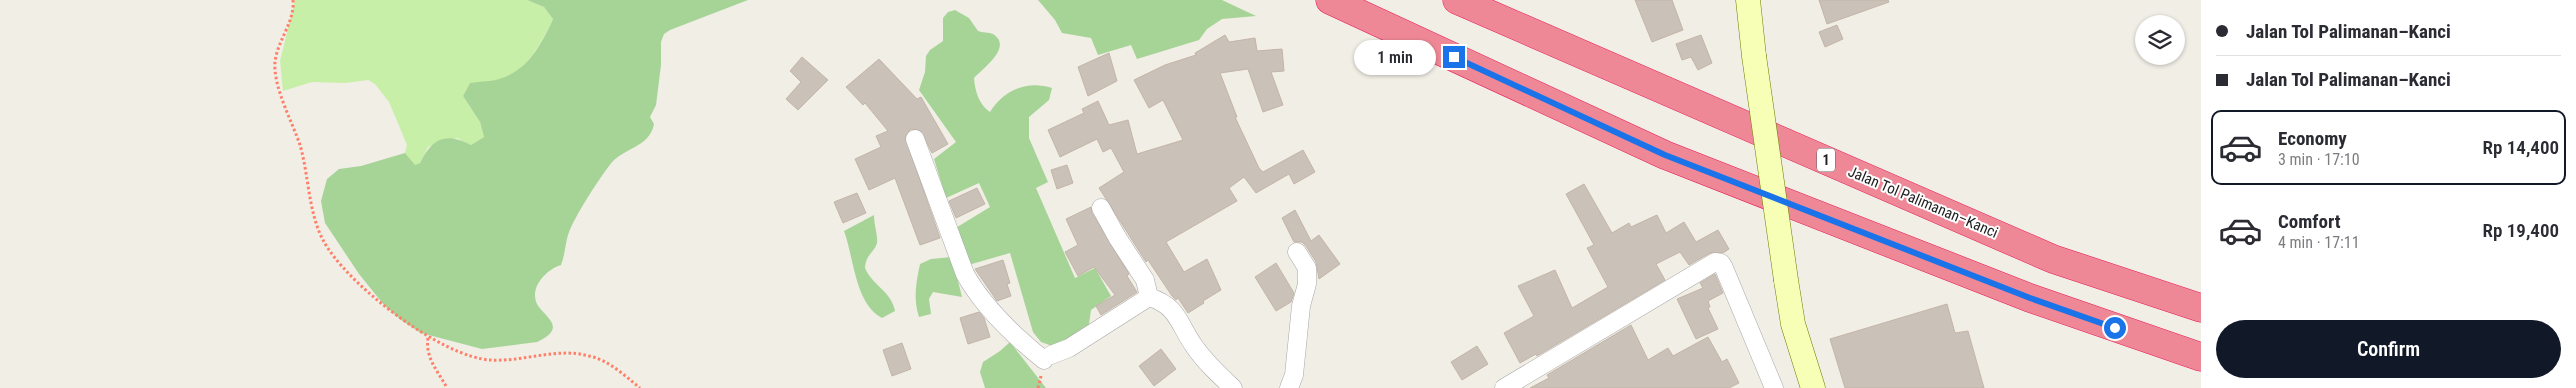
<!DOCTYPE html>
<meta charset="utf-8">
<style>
:root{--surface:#fff;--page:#f7f7f7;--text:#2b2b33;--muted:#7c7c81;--line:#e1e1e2;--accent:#111827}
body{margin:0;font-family:"Roboto Condensed",sans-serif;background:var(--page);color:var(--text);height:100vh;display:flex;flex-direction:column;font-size:19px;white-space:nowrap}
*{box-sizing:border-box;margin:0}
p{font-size:16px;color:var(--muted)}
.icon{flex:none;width:28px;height:28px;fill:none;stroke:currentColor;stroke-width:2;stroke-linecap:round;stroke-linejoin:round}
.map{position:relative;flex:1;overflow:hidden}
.drawer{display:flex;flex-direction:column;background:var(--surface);width:375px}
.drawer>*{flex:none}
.guide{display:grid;align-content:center;height:110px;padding:0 15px;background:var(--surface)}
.buttons{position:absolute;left:2135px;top:15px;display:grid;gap:10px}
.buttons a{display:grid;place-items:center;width:50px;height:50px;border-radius:50%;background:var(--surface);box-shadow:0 1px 4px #0004;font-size:25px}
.end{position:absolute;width:22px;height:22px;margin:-11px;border:6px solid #1a73e8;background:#fff;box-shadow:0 0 0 2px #fff}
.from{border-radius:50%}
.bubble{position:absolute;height:35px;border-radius:18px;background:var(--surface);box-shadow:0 1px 4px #0004;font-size:16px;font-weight:600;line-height:35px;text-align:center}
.guide b{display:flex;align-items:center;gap:18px;height:48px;font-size:19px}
.guide b+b{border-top:1px solid var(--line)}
.guide i{width:12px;height:12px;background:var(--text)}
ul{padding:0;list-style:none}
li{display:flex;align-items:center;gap:15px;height:75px;margin:0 10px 8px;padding:0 5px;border:2px solid transparent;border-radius:10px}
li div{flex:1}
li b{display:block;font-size:19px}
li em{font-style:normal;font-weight:600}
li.active{border-color:var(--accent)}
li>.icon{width:45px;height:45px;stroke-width:1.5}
.primary-button{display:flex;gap:10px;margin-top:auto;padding:10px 15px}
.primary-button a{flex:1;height:58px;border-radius:30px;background:var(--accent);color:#fff;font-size:20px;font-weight:600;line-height:58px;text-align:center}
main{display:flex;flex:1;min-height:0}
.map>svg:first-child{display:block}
.grass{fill:#c8efa8}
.forest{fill:#a6d497}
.building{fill:#cac1b8;stroke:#c4b5a7}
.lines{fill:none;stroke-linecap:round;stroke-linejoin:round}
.street-casing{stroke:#a7a7a7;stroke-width:19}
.secondary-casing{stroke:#6a7e00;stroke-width:25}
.highway-casing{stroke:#e91956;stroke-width:29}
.path{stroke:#ff7f69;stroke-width:3;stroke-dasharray:2.5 2.5;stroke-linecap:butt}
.street{stroke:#fff;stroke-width:18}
.secondary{stroke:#f7feb6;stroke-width:24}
.highway{stroke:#ee8896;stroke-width:28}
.secondary-bridge-casing{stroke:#6a7e00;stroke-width:25;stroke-linecap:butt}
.secondary-bridge{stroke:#f7feb6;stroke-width:24}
.route{stroke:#1a73e8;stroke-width:6}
.labels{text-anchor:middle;stroke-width:4;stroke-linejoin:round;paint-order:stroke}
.shield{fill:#fff;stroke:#636363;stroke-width:1}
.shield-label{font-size:14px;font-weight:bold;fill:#202020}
.street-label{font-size:15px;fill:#202020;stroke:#fff}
</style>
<main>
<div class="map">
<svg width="2201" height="388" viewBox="0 0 2201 388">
<rect width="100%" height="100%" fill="#f1eee6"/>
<path class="grass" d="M 295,0 L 527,0 L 544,7 L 553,19 C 541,43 529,69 502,79 C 493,82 480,82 470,83 L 463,96 L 480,122 L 484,137 L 471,145 L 457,138 L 428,147 L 420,163 L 414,166 L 405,153 L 407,145 L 389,102 L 375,84 L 368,80 L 345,83 L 312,82 L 283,91 L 280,61 Z"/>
<g class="forest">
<path d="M 527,0 L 748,0 L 670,30 L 664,34 L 661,42 L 661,65 L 656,105 L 650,117 L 654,124 C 649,149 622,147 609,166 C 597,182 574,217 568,235 C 565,245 565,255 561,265 C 547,269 529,287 537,304 C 544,317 569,327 537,342 L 482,349 L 421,333 L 401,320 L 384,305 L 359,274 L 325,223 L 321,201 L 327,179 L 339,169 L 361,166 L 405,153 L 415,165 L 420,163 C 432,138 446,132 471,145 L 484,137 L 480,122 L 463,96 L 470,83 C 480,81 493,82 502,78 C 529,69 542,43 553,19 L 544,7 Z"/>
<path d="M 1038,0 L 1222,0 L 1256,16 L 1222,19 L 1207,29 L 1199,40 L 1137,59 L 1131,45 L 1098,55 L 1091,38 L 1062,33 L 1055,20 Z"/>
<path d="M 955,10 L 969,18 L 978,31 C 982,33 989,32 993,34 C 1014,47 981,70 974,78 C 975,91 979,105 990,112 C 1004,90 1027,80 1052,88 L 1049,100 L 1029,117 L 1029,138 L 1048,182 L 1036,188 L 1075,278 L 1095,268 L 1111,296 L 1091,310 L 1088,331 L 1058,348 L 1041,342 L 1033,332 L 1010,253 L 965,266 L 954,229 L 990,207 L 979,183 L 946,198 L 934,159 L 956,142 L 919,90 L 925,72 L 926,56 L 930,50 L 943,41 L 943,18 L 948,12 Z"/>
<path d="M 874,215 C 874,225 878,235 877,243 C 874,253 866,254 865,268 C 872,285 892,292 895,311 L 882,318 C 855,304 854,258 844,231 Z"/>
<path d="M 952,257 L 962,297 L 933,292 L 929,299 L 931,314 L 919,317 C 913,299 916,283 920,264 L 931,259 Z"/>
<path d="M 1010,342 L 1046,388 L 985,388 L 980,372 L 983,362 L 1000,351 Z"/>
</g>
<g class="building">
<path d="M 1635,0 L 1672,0 L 1683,30 L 1652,42 Z"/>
<path d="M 1819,0 L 1888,0 L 1889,2 L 1827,24 Z"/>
<path d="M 1837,25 L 1843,39 L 1825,47 L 1819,32 Z"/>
<path d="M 1225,35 L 1229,42 L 1255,38 L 1257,51 L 1282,49 L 1284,71 L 1271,72 L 1283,105 L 1263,112 L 1248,69 L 1220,73 L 1237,117 L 1235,117 L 1259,168 L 1263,172 L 1303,150 L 1315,172 L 1294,184 L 1289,174 L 1256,193 L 1244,177 L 1229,188 L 1237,201 L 1166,242 L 1184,272 L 1207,259 L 1221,290 L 1203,301 L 1204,303 L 1188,313 L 1178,298 L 1176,300 L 1172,296 L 1148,260 L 1146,262 L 1099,188 L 1124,172 L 1111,148 L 1103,152 L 1097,139 L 1060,157 L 1048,130 L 1084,113 L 1082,109 L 1098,101 L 1109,125 L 1128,120 L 1137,154 L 1183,140 L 1163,100 L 1149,108 L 1134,80 L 1165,65 L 1196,55 L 1195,53 Z"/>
<path d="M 1701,35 L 1712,63 L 1698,70 L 1691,57 L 1682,60 L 1676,44 Z"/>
<path d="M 1109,53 L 1117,81 L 1088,96 L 1078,67 Z"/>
<path d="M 802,57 L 828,80 L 798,110 L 786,99 L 801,82 L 790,71 Z"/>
<path d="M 879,59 L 917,99 L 921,97 L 948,144 L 932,153 L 921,131 L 911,129 L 905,137 L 940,238 L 920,245 L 895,178 L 869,190 L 855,159 L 881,147 L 876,136 L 888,131 L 865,103 L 863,105 L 846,87 Z"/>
<path d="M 1067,165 L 1073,183 L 1057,189 L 1051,170 Z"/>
<path d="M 1584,184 L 1612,233 L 1629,223 L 1631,227 L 1657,215 L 1666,233 L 1684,222 L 1696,242 L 1718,230 L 1729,249 L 1723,253 L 1710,253 L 1689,265 L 1680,252 L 1656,264 L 1665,280 L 1537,356 L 1536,354 L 1520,363 L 1504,333 L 1534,316 L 1518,286 L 1555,270 L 1572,308 L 1608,287 L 1587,248 L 1594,245 L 1566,194 Z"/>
<path d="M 977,188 L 985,204 L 956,218 L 949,201 Z"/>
<path d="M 857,193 L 866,213 L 843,223 L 834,202 Z"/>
<path d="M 1091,207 L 1092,213 L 1129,274 L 1127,276 L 1137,292 L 1101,315 L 1096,306 L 1115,295 L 1094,267 L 1078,276 L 1065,252 L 1078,245 L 1066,219 Z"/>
<path d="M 1295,210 L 1311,241 L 1319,235 L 1340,264 L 1319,279 L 1316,262 L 1306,246 L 1302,242 L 1294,242 L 1282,218 Z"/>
<path d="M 1003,260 L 1010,283 L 1007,284 L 1011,296 L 997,301 L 975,269 Z"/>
<path d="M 1276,263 L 1294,293 L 1291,302 L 1276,311 L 1255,277 Z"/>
<path d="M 1715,274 L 1723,293 L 1708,301 L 1710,307 L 1708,308 L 1718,329 L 1696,339 L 1677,299 L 1703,288 L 1700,283 Z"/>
<path d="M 1947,304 L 1955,333 L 1968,331 L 1984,388 L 1845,388 L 1830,339 Z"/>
<path d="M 979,312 L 984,318 L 990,337 L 968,344 L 960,318 Z"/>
<path d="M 1631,325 L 1648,360 L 1668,348 L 1673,356 L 1708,337 L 1722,362 L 1727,359 L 1739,383 L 1729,388 L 1530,388 L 1549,378 L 1547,375 Z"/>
<path d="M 902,343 L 911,369 L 892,376 L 883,350 Z"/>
<path d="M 1477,346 L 1488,364 L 1462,380 L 1451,362 Z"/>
<path d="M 1161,349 L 1176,369 L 1154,386 L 1139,366 Z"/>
</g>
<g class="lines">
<g class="street-casing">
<g id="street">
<path d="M 915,139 L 965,274 C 984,308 1014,336 1044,360"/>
<path d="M 1101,208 L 1117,237 L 1145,280 L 1149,297"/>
<path d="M 1051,355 L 1069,348 L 1149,297 C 1178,306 1178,323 1194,346 C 1205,362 1219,375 1233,388"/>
<path d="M 1289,388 L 1294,375 L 1301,306 L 1307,284 L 1307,268 L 1297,252"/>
<path d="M 1504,388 L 1715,262 L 1721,263 L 1724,268 L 1774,388"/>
</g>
</g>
<g class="secondary-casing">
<g id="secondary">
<path d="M 1748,0 L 1754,56"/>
<path d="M 1786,280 L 1793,324 L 1813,388"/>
</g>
</g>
<g class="highway-casing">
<g id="highway">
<path d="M 1330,0 L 1665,155 L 2030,298 L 2201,357"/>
<path d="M 1457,0 L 2053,259 L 2201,308"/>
</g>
</g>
<g class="path">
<path d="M 293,0 C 295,22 277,41 275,62 C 273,87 292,121 300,145 C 309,176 308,211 323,240 C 345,283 442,358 491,360 C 524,362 557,347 589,356 C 609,360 625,376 640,388"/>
<path d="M 428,338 C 425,358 438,371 447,388"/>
<path d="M 1038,388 L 1041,376"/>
</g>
<use href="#street" class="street"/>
<use href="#secondary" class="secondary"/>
<use href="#highway" class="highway"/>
<g class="secondary-bridge-casing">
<path id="secondary-bridge" d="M 1754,56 L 1786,280"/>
</g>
<use href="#secondary-bridge" class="secondary-bridge"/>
</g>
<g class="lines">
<path class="route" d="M 1454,57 L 1665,155 L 2030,298 L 2115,328"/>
</g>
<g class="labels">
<rect class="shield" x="1817" y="148.5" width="18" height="23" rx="4"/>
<g class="shield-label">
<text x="1826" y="165">1</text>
</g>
<g class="street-label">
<text transform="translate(1923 202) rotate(23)" y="5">Jalan Tol Palimanan–Kanci</text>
</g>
</g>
</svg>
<div class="buttons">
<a><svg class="icon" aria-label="layers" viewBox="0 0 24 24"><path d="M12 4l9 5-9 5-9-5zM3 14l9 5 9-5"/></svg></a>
</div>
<i class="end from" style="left:2115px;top:328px"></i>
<i class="end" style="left:1454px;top:57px"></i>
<div class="bubble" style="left:1354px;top:40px;width:82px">1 min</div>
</div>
<section class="drawer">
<div class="guide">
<b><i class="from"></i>Jalan Tol Palimanan–Kanci</b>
<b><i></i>Jalan Tol Palimanan–Kanci</b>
</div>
<ul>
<li class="active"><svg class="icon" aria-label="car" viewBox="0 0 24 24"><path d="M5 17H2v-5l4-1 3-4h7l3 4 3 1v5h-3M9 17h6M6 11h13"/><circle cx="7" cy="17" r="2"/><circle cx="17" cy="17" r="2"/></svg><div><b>Economy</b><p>3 min · 17:10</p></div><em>Rp 14,400</em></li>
<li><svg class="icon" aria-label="car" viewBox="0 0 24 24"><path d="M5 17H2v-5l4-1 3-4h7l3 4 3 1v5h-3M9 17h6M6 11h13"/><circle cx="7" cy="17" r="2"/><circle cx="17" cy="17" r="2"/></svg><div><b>Comfort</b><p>4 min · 17:11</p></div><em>Rp 19,400</em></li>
</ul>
<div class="primary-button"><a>Confirm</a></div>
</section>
</main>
